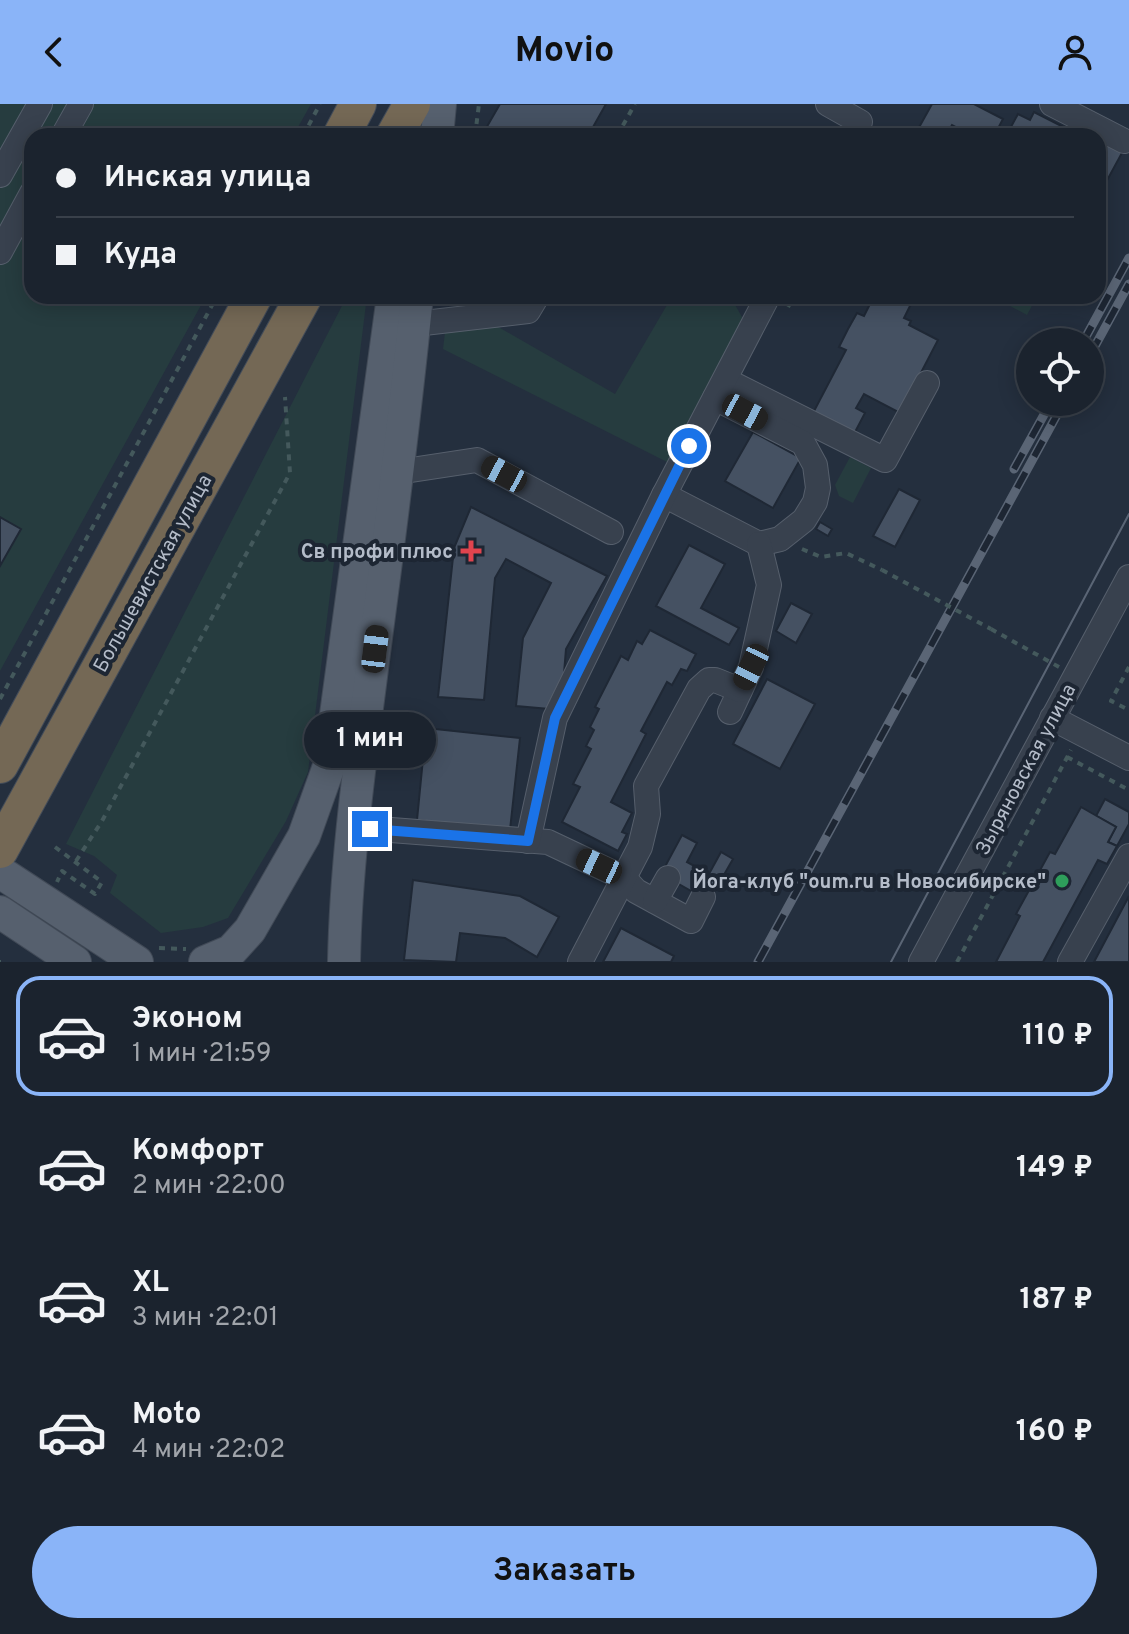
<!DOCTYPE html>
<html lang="ru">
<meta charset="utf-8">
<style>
:root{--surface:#1b232e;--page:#242b36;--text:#f1f3f6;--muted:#a0a4aa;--line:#39404a;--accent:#8ab4f8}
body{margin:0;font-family:Overpass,sans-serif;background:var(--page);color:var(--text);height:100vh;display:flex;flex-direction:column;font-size:30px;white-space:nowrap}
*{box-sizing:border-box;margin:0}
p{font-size:26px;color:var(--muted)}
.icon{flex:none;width:44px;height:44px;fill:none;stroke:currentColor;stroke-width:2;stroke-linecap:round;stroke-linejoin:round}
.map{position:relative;height:858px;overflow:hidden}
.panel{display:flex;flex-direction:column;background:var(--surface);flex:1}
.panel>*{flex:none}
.guide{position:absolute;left:24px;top:24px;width:1082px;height:176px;border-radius:24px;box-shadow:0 4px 20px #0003,0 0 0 2px var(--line);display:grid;align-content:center;height:176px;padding:0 32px;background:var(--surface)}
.fabs{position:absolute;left:1016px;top:224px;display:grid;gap:16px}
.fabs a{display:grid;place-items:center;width:88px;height:88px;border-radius:50%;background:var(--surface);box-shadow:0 4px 20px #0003,0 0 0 2px var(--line);font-size:40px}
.end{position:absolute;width:36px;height:36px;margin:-18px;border:10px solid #1a73e8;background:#fff;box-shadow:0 0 0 4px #fff}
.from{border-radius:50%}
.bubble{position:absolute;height:56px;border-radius:28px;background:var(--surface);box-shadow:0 4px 20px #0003,0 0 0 2px var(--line);font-size:26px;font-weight:700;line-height:56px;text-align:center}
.car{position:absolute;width:24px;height:48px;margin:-24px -12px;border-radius:10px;box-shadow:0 0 6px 2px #0007;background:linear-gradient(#222 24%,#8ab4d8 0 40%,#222 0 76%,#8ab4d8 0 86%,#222 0)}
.guide b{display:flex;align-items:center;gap:28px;height:76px;font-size:30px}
.guide b+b{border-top:2px solid var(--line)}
.guide i{width:20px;height:20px;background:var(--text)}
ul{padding:14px 0 0;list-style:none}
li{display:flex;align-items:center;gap:24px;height:120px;margin:0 16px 12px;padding:0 16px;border:4px solid transparent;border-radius:24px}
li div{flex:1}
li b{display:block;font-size:30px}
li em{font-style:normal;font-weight:700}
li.active{border-color:var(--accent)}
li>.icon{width:72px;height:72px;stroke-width:1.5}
.primary-button{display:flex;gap:16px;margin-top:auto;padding:16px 32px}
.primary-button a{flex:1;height:92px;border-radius:48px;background:var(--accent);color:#111;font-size:32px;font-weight:700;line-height:92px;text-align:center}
header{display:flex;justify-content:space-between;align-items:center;height:104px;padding:0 32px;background:var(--accent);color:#111;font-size:36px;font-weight:700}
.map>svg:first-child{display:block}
.green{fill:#263c3f}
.building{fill:#455162;stroke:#1f2835;stroke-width:2}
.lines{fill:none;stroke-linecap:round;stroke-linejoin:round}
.minor-casing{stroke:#565f6c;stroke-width:26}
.major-casing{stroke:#414a57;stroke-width:34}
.highway-casing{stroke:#434c59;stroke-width:38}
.path{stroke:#44595c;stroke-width:4;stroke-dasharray:6 6;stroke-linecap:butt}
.minor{stroke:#38414e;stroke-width:24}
.major{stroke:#56606e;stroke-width:32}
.highway{stroke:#746855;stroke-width:36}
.tram{stroke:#5a6575;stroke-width:2}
.rail-casing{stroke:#5a6575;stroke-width:9}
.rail{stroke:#1d2633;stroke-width:6;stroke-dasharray:18;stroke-linecap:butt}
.path-bridge{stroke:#44595c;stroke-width:4;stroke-dasharray:6 6;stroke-linecap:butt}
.route{stroke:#1a73e8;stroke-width:10}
.health-dot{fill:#e0444e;stroke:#1d2633;stroke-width:3}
.leisure-dot{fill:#2e9e5b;stroke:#1d2633;stroke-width:3}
.labels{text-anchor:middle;stroke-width:8;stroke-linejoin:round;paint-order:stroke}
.poi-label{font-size:20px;font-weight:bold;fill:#b4bcc9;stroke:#1d2633;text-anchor:end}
.street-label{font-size:20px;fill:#b4bcc9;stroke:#1d2633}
</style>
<header><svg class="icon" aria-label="back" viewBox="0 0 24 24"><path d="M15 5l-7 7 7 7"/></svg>Movio<svg class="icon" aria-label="person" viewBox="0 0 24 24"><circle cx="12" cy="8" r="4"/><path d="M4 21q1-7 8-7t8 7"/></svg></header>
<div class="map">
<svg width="1129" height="858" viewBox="0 0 1129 858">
<rect width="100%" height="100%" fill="#242f3e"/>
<g class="green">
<path d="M 0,0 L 311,0 L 293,32 L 32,32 L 32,192 L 206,192 L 0,567 Z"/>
<path d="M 347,192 L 367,192 L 308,668 L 286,717 L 228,814 L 203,823 L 161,829 L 110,789 L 117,771 L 94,752 L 66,740 Z"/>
<path d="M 652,192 L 730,192 L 746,220 L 669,359 L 443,245 L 445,228 L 495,221 L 615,290 L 667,201 Z"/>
<path d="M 1001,192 L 1037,192 L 1027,211 L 999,196 Z"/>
<path d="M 850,353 L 871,364 L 853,399 L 839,392 L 835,381 Z"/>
</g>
<g class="building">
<path d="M 500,0 L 606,0 L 588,32 L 489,32 L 491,29 L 485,26 Z"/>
<path d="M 932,0 L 974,0 L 1003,15 L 994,32 L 973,32 L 952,21 L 946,32 L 926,32 L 917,27 Z"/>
<path d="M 1034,8 L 1071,27 L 1075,21 L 1096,32 L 1006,32 L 1018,10 L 1030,16 Z"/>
<path d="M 1098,33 L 1123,47 L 1098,93 Z"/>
<path d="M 874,192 L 915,192 L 904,214 L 911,217 L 909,221 L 938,236 L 900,309 L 864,290 L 856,304 L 865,309 L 854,330 L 813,309 L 846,246 L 839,243 L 848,225 L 857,209 L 864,212 Z"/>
<path d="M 753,328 L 801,354 L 773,404 L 725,377 Z"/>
<path d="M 899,385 L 920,396 L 895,443 L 873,432 Z"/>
<path d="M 471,403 L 607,472 L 566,545 L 561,606 L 516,602 L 523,534 L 551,479 L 506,455 L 495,474 L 484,596 L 438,593 L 454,444 Z"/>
<path d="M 0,413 L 21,425 L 0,462 Z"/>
<path d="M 820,418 L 832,425 L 828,432 L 816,425 Z"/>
<path d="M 689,441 L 725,460 L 701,504 L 739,524 L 729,541 L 656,502 Z"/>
<path d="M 791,499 L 812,510 L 796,539 L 776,527 Z"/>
<path d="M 650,526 L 696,550 L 687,567 L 681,565 L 672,581 L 667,578 L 641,627 L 646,630 L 611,698 L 632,709 L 622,728 L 627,730 L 618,747 L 562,718 L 580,683 L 573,680 L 591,645 L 586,642 L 594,626 L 590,623 L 599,605 L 595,603 L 621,552 L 628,556 L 637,537 L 642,540 Z"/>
<path d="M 767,575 L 815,600 L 780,665 L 733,640 Z"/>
<path d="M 426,624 L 520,634 L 510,726 L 417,716 Z"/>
<path d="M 1105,695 L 1129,708 L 1129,720 L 1117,742 L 1108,738 L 1116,723 L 1096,712 Z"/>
<path d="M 1081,703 L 1116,723 L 1108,738 L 1117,742 L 1107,760 L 1098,756 L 1043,858 L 996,858 L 1020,812 L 1016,810 L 1050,748 L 1055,750 Z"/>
<path d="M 682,731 L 697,739 L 687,758 L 709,770 L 721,748 L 733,755 L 709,797 L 661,770 Z"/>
<path d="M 413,776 L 520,792 L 559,813 L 537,853 L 505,834 L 460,829 L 456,858 L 404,856 Z"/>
<path d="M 1129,792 L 1129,858 L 1094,858 Z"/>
<path d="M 621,824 L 674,852 L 671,858 L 603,858 Z"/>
</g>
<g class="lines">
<g class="minor-casing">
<g id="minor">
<path d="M 828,0 L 860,18"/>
<path d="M 1052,0 L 1124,37"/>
<path d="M 63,32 L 81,0"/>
<path d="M 0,71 L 40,0"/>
<path d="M 0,148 L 32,89"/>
<path d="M 415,220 L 528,207 L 537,192"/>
<path d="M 725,276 L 885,356 L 927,279"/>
<path d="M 398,368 L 477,356 L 611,428"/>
<path d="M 664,391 L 759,440 L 780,435 L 804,416 L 815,398 L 818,384 L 815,361 L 803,339 L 715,294"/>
<path d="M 730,608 L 751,563 L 769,481 L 759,440"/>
<path d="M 1052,614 L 1129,654"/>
<path d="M 352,723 L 548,738 L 624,774 L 636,787 L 691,817 L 703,793"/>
<path d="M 528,737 L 555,614 L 664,391 L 768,192"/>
<path d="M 655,797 L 668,774"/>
<path d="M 580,858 L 640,743 L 648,710 L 646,682 L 699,585 L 709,576 L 715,576 L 740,586"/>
<path d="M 921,858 L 1129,473"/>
<path d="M 1070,858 L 1129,752"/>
</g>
</g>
<g class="major-casing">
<g id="major">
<path d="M 437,32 L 440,0"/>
<path d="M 0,768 L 137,858"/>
<path d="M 0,808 L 75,858"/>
<path d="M 205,858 L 231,847 L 250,826 L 304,732 L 329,662 L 393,192"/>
<path d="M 344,858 C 346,754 361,652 374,549 C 390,430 405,311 417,192"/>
</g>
</g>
<g class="highway-casing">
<g id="highway">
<path d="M 341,32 L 358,0"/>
<path d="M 394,32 L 412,0"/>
<path d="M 0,661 L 254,192"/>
<path d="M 0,746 L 304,192"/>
</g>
</g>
<g class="path">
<path d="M 303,32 L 320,0"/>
<path d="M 475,32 L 479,0"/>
<path d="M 617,32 L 635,0"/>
<path d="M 840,200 L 841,192"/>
<path d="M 788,203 L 794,192"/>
<path d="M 802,445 L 821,453 L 846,449 L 882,466"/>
<path d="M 991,525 L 1059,563"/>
<path d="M 1129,563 L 1111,597 L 1129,606"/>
<path d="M 0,595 L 217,192"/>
<path d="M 1067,653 L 1129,686"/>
<path d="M 55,743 L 102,778 L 95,790 L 62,767 L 57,778"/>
<path d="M 76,757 L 102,717 L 290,369 L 285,293"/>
<path d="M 159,844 L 186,845"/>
<path d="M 0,858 L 1,858"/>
<path d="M 957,858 L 1071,646"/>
</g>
<use href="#minor" class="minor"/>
<use href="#major" class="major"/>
<use href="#highway" class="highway"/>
<path class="tram" d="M 891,858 L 1129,410"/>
<g class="rail-casing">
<g id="rail">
<path d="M 1083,238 L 1129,154"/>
<path d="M 1090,251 L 1129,180"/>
<path d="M 1014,365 L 1051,298"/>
<path d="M 758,858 L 1064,298"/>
</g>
</g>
<use href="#rail" class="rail"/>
<path class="path-bridge" d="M 882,466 L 991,525"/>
</g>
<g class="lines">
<path class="route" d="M 370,725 L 528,737 L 555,614 L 689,342"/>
</g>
<path class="health-dot" d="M467 435h8v8h8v8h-8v8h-8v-8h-8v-8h8z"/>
<circle class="leisure-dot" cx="1062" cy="777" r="8"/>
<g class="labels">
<g class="poi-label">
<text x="453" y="454">Св профи плюс</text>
<text x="1046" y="784">Йога-клуб "oum.ru в Новосибирске"</text>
</g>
<g class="street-label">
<text transform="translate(152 469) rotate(-61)" y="7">Большевистская улица</text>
<text transform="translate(1025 665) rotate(-62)" y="7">Зыряновская улица</text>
</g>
</g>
</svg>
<div class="fabs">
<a><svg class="icon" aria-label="locate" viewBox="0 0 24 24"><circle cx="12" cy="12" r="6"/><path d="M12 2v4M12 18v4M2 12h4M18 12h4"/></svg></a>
</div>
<i class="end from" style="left:689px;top:342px"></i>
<i class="end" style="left:370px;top:725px"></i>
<div class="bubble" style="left:304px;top:608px;width:132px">1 мин</div>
<i class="car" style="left:745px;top:308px;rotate:118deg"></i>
<i class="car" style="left:504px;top:370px;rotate:298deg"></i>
<i class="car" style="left:375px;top:545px;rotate:7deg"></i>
<i class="car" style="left:751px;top:563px;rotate:206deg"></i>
<i class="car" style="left:599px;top:762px;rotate:295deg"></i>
<div class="guide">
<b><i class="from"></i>Инская улица</b>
<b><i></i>Куда</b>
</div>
</div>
<section class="panel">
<ul>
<li class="active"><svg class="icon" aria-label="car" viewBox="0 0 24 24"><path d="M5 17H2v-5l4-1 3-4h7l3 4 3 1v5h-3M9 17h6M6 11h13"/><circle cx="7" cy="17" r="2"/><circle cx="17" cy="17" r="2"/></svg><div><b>Эконом</b><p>1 мин · 21:59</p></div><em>110 ₽</em></li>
<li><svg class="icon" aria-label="car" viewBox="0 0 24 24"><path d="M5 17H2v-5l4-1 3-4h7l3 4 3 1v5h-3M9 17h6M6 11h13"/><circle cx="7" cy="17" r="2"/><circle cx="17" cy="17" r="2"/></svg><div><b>Комфорт</b><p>2 мин · 22:00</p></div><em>149 ₽</em></li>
<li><svg class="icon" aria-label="car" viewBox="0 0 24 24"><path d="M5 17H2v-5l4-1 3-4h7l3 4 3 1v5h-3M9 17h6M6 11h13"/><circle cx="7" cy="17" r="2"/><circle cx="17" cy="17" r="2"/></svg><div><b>XL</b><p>3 мин · 22:01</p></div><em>187 ₽</em></li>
<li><svg class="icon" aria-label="car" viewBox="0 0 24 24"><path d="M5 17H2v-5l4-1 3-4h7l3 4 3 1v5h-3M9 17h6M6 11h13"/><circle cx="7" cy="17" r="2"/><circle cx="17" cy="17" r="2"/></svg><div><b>Moto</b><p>4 мин · 22:02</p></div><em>160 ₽</em></li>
</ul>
<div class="primary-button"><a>Заказать</a></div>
</section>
